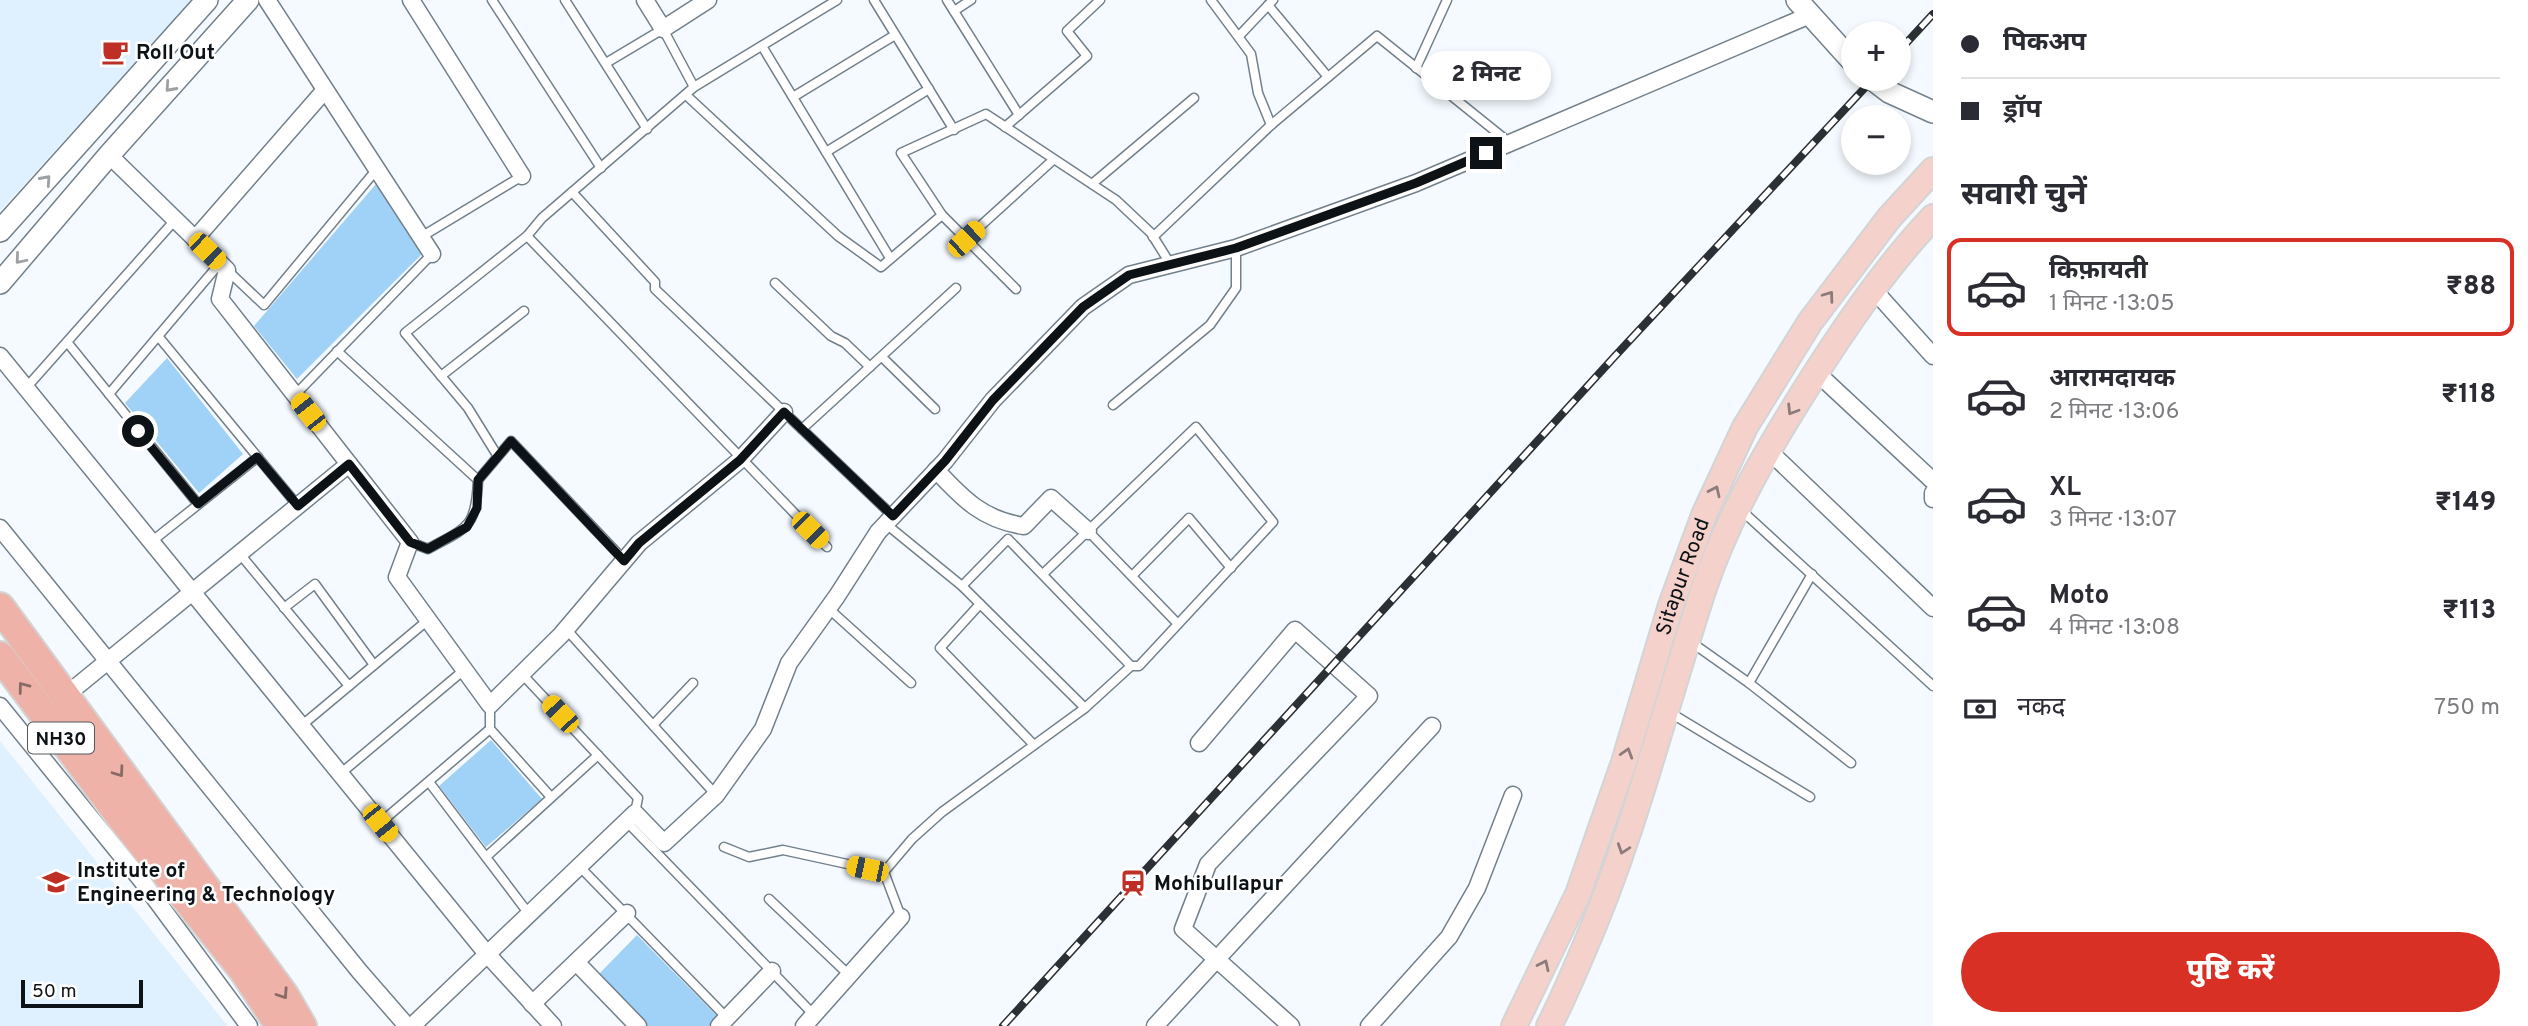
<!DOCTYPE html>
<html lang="hi">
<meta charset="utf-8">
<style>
:root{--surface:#fff;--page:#f7f7f7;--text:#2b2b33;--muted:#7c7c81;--line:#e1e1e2;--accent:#d93025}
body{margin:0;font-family:Overpass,"Noto Sans Devanagari",sans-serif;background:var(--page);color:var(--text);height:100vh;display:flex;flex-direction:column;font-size:26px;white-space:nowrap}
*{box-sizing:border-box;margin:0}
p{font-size:23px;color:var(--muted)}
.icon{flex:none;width:38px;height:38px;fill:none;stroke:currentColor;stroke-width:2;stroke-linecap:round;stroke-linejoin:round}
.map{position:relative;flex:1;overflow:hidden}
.side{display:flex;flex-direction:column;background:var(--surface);width:595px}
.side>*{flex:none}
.hud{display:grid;align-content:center;height:154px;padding:0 28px;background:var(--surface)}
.tools{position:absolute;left:1841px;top:21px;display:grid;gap:14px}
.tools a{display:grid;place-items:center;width:70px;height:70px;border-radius:50%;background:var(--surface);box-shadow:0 4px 10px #0003;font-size:35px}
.scale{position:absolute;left:21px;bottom:18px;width:122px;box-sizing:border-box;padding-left:7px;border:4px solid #0c1216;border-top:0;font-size:19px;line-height:24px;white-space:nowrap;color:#0c1216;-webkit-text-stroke:5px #fff;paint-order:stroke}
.end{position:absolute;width:32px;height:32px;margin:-16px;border:9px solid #0c1216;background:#fff;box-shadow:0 0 0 4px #fff}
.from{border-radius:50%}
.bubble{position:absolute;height:49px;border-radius:24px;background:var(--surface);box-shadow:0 4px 10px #0003;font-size:23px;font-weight:800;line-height:49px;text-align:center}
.car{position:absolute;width:21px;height:42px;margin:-21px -10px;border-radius:9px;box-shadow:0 0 5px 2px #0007;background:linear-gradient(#f5c518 24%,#345 0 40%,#f5c518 0 76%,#345 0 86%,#f5c518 0)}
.hud b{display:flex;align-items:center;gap:24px;height:66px;font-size:26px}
.hud b+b{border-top:2px solid var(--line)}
.hud i{width:18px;height:18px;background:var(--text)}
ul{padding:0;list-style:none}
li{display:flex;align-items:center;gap:21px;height:98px;margin:0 14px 10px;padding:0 14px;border:4px solid transparent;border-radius:14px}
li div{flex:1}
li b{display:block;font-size:26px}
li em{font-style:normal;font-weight:800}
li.current{border-color:var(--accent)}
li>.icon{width:63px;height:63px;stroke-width:1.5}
h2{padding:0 28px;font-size:32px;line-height:84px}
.pay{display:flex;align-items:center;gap:18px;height:77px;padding:0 28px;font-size:26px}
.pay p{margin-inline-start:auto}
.action{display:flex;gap:14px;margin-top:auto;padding:14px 28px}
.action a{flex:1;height:80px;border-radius:42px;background:var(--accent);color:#fff;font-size:28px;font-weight:800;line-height:80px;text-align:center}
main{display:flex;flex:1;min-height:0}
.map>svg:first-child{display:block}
.built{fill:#dff0fe}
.green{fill:#a0d1f6}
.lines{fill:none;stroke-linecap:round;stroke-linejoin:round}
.lane-casing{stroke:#72808b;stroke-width:11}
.street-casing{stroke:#72808b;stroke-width:19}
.secondary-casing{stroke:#72808b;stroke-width:24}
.primary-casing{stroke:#d3d4d5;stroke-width:28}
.highway-casing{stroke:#d3d4d5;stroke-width:32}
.lane{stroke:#fff;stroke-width:8}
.street{stroke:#fff;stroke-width:16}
.secondary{stroke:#fff;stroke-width:21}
.primary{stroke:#f5d1cb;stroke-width:24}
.highway{stroke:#eeb2a8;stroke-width:28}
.rail-casing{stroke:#2a3034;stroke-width:8}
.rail{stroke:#fff;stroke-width:5;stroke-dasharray:16;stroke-linecap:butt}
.oneway{stroke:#9ea0a2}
.oneway2{stroke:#8c7b7a}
.oneway3{stroke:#886a66}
.route{stroke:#0c1216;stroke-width:9}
.labels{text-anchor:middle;stroke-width:5;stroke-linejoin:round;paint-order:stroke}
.shield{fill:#fff;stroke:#55595c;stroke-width:2}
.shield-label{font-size:19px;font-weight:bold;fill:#0c1216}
.poi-label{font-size:21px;font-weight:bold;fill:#0c1216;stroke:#fff;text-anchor:start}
.street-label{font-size:21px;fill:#0c1216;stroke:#fff}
</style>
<main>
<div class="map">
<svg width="1933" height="1026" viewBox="0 0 1933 1026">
<rect width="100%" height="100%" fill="#f4faff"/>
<g class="built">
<path d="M 0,0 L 192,0 L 0,211 Z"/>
<path d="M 0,741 L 226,1024 L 227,1026 L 0,1026 Z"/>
</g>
<g class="green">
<path d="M 376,184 L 422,254 L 297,379 L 254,326 Z"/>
<path d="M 167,358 L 243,454 L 199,493 L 125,403 Z"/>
<path d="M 491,740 L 542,799 L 486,847 L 439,786 Z"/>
<path d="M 637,935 L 718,1017 L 709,1026 L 647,1026 L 598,975 Z"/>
</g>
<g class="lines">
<g class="lane-casing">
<g id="lane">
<path d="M 492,0 L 601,168"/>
<path d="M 565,0 L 647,129"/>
<path d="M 874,0 L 954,130"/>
<path d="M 947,0 L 1019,115"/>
<path d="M 1211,0 L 1251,54 L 1258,93 L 1271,125"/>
<path d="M 1268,5 L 1328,77"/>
<path d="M 954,11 L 971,0"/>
<path d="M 1239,36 L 1273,0"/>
<path d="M 762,46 L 890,258"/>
<path d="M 606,63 L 663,29 L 694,87"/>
<path d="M 1416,68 L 1447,0"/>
<path d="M 686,95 L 838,236 L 881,267 L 942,215"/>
<path d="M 793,97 L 895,35"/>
<path d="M 1005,127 L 1087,56 L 1067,31 L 1100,0"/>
<path d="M 826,152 L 929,89"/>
<path d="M 1092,184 L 1194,98"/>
<path d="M 572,192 L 655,282 L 655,289 L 893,516"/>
<path d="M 527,236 L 827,547"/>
<path d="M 421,237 L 522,176"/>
<path d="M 1153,237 L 1271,125 L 1377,36 L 1510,143"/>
<path d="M 966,239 L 1053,160"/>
<path d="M 227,270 L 264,305 L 377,169"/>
<path d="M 775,283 L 831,336 L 845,343 L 870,367"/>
<path d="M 1016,289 L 942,215 L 901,153 L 986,114 L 1116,200 L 1151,233 L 1171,265"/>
<path d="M 158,336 L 298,506"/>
<path d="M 67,342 L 198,504"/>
<path d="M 337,351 L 478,480 C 476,528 468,527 428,549 L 410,542"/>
<path d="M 882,357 L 935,409"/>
<path d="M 441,376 L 524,311"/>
<path d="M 26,388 L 175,220"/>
<path d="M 109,394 L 220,263"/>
<path d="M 295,395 L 432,254"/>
<path d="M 1113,405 L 1210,325 L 1236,288 L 1236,248"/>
<path d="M 802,429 L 956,288"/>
<path d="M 497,455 L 468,408 L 405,333 L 527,236 L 542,218 L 694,87 L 837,0"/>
<path d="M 478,480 L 511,441 L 624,560"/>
<path d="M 1740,509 L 1933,686"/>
<path d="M 886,524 L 962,586 L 1085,708"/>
<path d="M 1088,531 L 1178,624"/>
<path d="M 151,542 L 258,457"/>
<path d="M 240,554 L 349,686"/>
<path d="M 1132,576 L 1189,518 L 1231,568"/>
<path d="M 962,586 L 1008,539 L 1131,666"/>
<path d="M 980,604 L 940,648 L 1034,745"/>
<path d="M 284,608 L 315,584 L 374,665"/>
<path d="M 828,608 L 911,683"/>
<path d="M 566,629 L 716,795"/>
<path d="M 1691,642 L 1749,683 L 1812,574"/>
<path d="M 522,674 L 638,798 L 635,813"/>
<path d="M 1749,683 L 1851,763"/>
<path d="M 490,705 L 490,729 L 551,797"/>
<path d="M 1669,712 L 1810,797"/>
<path d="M 653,725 L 693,683"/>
<path d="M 301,726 L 428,620"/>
<path d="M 340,774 L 464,670"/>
<path d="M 429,782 L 529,914"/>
<path d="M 626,821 L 814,1015"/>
<path d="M 380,823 L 490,729"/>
<path d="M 724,847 L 749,857 L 783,850 L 884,872 L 901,917"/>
<path d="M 486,857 L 598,755"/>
<path d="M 579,866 L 727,1018"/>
<path d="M 884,872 L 912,839 L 942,812 L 1085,708 L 1131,666 L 1139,666 L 1273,522 L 1196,427 L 1043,574"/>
<path d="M 769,899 L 849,975"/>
</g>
</g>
<g class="street-casing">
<g id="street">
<path d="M 267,0 L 432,254"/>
<path d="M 411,0 L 522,176"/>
<path d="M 645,0 L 663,29 L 708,0"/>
<path d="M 109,155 L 227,270 L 220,299 L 410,542 L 397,577 L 490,705 L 561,635 L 639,543 L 740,460 L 784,412"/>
<path d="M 195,239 L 325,90"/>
<path d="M 1873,289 L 1933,356"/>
<path d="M 0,356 L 487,954 L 553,1026"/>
<path d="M 1816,372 L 1933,481"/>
<path d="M 1768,450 L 1933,608"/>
<path d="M 936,470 C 963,499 983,520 1024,526 L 1051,498 L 1088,531"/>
<path d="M 1933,493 L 1933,499"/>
<path d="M 0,528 L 360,972 L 407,1026"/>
<path d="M 65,696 L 349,464"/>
<path d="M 0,706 L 142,881 L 249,1026"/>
<path d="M 1199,743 L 1295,630 L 1369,696 L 1208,864 L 1183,929 L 1291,1026"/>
<path d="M 577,963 L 638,1026"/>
<path d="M 532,1004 L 627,913"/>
<path d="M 412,1026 L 635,813 L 664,843 L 716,795 L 763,729 L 789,663 L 837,596 L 878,532 L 945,461 L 993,400 L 1083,307 L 1129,275 L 1236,248 L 1416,183 L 1810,15"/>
<path d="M 719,1026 L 772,971"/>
<path d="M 804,1026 L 901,917"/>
<path d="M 1155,1026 L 1432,726"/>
<path d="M 1369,1026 L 1449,937 L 1477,888 L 1513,795"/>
</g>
</g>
<g class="secondary-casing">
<g id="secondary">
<path d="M 1797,0 L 1853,62"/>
<path d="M 1872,79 L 1889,92 L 1933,112"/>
<path d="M 0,231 L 207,0"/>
<path d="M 0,283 L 109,155 L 248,0"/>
</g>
</g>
<g class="primary-casing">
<g id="primary">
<path id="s1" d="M 1514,1026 L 1578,894 L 1624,762 L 1671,605 L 1704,515 L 1745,427 L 1810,322 L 1889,218 L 1933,170"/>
<path d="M 1549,1026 C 1562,1001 1573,975 1584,949 C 1635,832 1664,709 1704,588 C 1729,514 1769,447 1810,382 C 1847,324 1886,267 1933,217"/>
</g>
</g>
<g class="highway-casing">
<g id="highway">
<path d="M 0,607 L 284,995 L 302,1026"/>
<path d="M 0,656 L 123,820 L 243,970 L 280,1026"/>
</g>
</g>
<use href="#lane" class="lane"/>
<use href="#street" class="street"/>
<use href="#secondary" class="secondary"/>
<use href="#primary" class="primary"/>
<use href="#highway" class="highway"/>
<g class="rail-casing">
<g id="rail">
<path d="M 1899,51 L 1933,14"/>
<path d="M 1003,1026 L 1616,355 L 1873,79"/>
</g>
</g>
<use href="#rail" class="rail"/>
</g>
<defs><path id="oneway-chevron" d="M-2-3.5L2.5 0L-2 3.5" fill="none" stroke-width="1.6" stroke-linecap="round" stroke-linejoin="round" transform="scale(1.75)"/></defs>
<g class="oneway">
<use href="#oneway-chevron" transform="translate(170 87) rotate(132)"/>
<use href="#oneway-chevron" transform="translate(46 180) rotate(-48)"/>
<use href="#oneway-chevron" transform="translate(20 259) rotate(130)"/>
</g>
<g class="oneway2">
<use href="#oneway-chevron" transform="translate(1829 296) rotate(-54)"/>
<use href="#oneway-chevron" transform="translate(1792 410) rotate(122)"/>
<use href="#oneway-chevron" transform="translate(1715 491) rotate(-65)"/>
<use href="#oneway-chevron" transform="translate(1627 753) rotate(-73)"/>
<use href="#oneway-chevron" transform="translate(1623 849) rotate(109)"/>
<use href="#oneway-chevron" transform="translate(1544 965) rotate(-65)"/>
</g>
<g class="oneway3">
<use href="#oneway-chevron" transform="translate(23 687) rotate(-127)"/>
<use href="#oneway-chevron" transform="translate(119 772) rotate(54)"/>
<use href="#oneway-chevron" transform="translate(283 994) rotate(56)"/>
</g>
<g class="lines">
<path class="route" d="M 138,431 L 198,504 L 257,457 L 298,506 L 349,464 L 410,542 L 428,549 L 467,527 L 477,508 L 478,480 L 511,441 L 624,561 L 639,543 L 740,460 L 784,412 L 893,516 L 945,461 L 993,400 L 1083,307 L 1129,275 L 1236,248 L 1416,183 L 1486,153"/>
</g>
<defs>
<g id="cafe-bare" transform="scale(2.1)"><path d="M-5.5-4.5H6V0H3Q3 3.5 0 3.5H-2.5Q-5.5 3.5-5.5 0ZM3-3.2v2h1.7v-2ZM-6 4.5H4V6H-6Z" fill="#be3025" stroke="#fff" stroke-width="2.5" paint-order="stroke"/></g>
<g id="university-bare" transform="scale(2.1)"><path d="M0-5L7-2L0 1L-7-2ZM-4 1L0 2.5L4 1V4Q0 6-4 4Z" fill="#be3025" stroke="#fff" stroke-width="2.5" paint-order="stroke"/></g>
<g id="station-bare" transform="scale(2.1)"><path d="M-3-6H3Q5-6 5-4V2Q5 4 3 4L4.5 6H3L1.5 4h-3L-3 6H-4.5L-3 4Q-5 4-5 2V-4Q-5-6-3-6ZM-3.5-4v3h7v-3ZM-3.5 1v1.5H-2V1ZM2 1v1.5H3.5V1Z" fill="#be3025" stroke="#fff" stroke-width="2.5" paint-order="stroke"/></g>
</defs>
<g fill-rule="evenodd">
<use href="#cafe-bare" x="115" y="52"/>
<use href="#university-bare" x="56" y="882"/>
<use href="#station-bare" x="1133" y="883"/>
</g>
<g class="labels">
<rect class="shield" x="28" y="722.5" width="66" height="31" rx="5"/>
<g class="shield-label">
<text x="61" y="745">NH30</text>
</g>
<g class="poi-label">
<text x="136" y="59">Roll Out</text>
<text x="77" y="877">Institute of<tspan x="77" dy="24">Engineering &amp; Technology</tspan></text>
<text x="1154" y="890">Mohibullapur</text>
</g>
<g class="street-label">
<text dy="7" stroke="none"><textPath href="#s1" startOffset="481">Sitapur Road</textPath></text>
</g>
</g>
</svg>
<div class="tools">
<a>+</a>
<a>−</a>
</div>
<div class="scale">50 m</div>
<i class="end from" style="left:138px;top:431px"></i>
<i class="end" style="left:1486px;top:153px"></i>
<div class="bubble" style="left:1421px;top:51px;width:130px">2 मिनट</div>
<i class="car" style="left:966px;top:239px;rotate:47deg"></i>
<i class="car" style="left:207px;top:251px;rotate:134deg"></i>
<i class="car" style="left:308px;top:412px;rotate:322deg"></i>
<i class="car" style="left:810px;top:530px;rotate:135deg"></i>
<i class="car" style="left:560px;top:714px;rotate:317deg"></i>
<i class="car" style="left:380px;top:823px;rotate:141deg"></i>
<i class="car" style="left:867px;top:869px;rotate:282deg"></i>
</div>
<section class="side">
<div class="hud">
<b><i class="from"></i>पिकअप</b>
<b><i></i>ड्रॉप</b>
</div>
<h2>सवारी चुनें</h2>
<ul>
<li class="current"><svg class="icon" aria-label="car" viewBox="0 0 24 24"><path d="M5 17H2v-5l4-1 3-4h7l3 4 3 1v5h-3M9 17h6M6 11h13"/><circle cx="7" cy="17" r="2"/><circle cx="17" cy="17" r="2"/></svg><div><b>किफ़ायती</b><p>1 मिनट · 13:05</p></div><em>₹88</em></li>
<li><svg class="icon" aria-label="car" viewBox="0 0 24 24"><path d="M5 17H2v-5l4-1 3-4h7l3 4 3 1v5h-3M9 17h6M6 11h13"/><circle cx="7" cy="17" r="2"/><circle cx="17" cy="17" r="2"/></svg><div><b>आरामदायक</b><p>2 मिनट · 13:06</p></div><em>₹118</em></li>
<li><svg class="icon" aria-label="car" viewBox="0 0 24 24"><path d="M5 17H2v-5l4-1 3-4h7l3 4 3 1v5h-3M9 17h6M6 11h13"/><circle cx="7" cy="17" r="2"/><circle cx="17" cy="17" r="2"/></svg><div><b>XL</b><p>3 मिनट · 13:07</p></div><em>₹149</em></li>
<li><svg class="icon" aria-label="car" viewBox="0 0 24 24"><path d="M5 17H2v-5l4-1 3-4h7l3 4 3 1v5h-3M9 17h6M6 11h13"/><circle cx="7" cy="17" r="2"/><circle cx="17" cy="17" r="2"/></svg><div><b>Moto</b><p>4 मिनट · 13:08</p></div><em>₹113</em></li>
</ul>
<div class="pay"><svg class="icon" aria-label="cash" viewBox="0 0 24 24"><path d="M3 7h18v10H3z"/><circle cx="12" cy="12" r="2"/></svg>नकद<p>750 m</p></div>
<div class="action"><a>पुष्टि करें</a></div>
</section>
</main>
